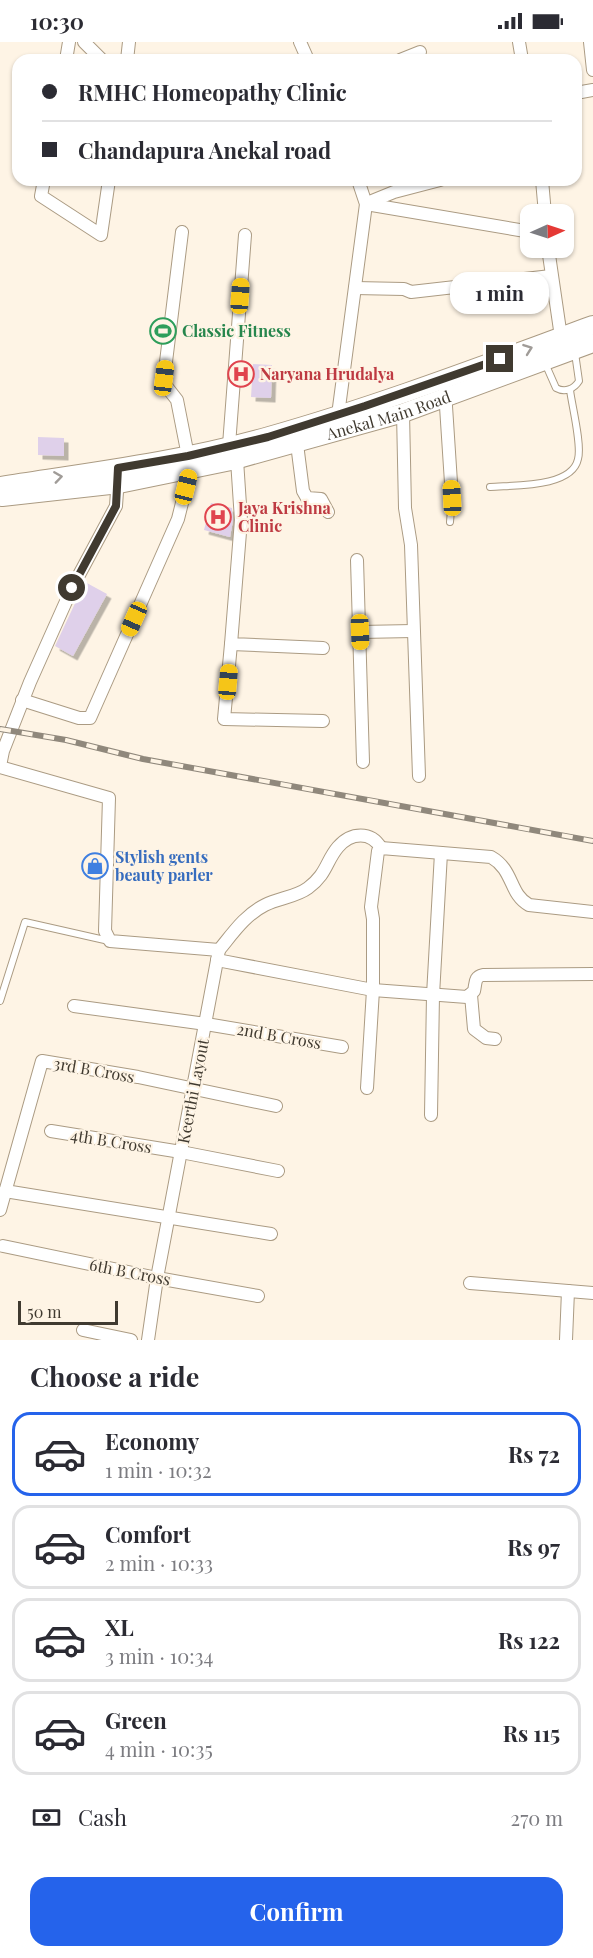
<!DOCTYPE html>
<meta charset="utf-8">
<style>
:root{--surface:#fff;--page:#f7f7f7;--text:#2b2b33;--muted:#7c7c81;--line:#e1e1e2;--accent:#2563eb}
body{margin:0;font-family:"Playfair Display",serif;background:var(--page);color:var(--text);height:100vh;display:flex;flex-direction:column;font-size:22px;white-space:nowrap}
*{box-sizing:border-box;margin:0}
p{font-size:20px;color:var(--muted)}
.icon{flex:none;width:33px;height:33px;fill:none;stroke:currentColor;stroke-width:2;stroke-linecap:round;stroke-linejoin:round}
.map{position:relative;height:1298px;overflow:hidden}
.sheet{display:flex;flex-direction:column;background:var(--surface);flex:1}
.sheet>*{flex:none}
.banner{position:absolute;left:12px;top:12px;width:570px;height:132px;border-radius:18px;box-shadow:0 2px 4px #0004;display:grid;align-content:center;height:132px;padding:0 30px;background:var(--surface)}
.needle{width:39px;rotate:87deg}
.controls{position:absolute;left:520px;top:162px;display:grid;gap:12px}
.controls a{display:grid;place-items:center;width:54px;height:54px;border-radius:12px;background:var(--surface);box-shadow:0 2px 4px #0004;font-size:30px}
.scale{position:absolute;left:18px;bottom:15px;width:100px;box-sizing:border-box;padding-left:6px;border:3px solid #403a30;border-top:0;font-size:16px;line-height:21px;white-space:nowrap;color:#403a30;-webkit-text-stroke:4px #fef4e5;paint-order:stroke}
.end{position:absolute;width:27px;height:27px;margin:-14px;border:8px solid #403a30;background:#fff;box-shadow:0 0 0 3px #fff}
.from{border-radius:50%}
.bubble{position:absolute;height:42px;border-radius:18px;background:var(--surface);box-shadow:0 2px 4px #0004;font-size:20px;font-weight:700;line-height:42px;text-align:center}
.car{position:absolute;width:18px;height:36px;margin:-18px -9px;border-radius:8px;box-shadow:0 0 4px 2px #0007;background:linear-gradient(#f5c518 24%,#345 0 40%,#f5c518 0 76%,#345 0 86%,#f5c518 0)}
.banner b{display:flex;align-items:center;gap:21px;height:57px;font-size:22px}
.banner b+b{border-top:2px solid var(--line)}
.banner i{width:15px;height:15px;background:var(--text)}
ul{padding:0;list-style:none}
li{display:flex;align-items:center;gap:18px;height:84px;margin:0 12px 9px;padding:0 18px;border:3px solid var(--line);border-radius:18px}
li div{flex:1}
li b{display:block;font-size:22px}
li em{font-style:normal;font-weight:700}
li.current{border-color:var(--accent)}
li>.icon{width:54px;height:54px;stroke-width:1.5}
h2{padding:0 30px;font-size:27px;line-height:72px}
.pay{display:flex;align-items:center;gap:15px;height:66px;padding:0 30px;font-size:22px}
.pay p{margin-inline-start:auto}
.button{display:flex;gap:12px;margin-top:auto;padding:12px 30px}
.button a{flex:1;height:69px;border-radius:18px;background:var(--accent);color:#fff;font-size:24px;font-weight:700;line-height:69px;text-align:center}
.status{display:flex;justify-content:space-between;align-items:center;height:42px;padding:0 30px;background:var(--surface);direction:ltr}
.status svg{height:16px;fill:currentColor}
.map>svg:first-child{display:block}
.building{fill:#dfd0ea;filter:url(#shadow)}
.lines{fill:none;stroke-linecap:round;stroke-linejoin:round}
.lane-casing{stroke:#ab9b83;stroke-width:8}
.street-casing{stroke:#ab9b83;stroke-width:14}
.secondary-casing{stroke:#ab9b83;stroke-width:20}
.lane{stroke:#fff;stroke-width:6}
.street{stroke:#fff;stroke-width:12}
.secondary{stroke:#fff;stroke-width:18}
.rail-casing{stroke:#90887c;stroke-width:6}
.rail{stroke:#fef4e5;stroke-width:4;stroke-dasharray:11;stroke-linecap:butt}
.oneway{stroke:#a09c98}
.route{stroke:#403a30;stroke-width:8}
.labels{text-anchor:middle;stroke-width:4.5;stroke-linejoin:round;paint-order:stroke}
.leisure-label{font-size:16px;font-weight:bold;fill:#27864d;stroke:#fef4e5;text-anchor:start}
.health-label{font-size:16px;font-weight:bold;fill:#be3a42;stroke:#fef4e5;text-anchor:start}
.street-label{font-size:16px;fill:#403a30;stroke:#fef4e5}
.shop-label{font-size:16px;font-weight:bold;fill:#366cbe;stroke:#fef4e5;text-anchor:start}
</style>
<div class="status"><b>10:30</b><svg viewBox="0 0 49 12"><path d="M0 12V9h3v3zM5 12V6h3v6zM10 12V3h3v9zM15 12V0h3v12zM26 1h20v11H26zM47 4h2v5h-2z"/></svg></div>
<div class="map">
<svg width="593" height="1298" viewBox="0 0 593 1298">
<defs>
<filter id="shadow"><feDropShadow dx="4.5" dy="4.5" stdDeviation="0" flood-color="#0004"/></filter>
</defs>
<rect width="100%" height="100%" fill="#fef4e5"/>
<g class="building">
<path d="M 253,322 L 272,323 L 271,356 L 251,355 Z"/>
<path d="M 38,395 L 64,396 L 64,414 L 38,413 Z"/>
<path d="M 211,461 L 232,466 L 233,478 L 230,495 L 204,488 Z"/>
<path d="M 85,540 L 107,552 L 73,614 L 55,604 Z"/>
</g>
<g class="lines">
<g class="lane-casing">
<g id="lane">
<path d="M 545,321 L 556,346 C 565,351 574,347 579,339 L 575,311"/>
<path d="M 490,445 C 513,443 572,446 578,417 C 582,403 572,364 570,348"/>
<path d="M 450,480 L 452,456"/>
<path d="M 0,959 L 25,880 L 109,899"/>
</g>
</g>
<g class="street-casing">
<g id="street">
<path d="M 84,0 L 102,18"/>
<path d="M 300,0 L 308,18"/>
<path d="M 519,0 L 522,18"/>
<path d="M 590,0 L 593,28"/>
<path d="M 66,18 L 69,0"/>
<path d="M 127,18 L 129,0"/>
<path d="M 400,18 L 420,10"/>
<path d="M 576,51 L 593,48"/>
<path d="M 44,138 L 41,154 L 101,193 L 109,138"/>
<path d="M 542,138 L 545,172"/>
<path d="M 367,161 L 394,150 L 440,138"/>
<path d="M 366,162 L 531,190"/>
<path d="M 182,190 L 164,336 L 166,344 L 177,358 L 188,414"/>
<path d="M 548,206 L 561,295"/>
<path d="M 355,246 L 404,247 L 411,250 L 551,234"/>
<path d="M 445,349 L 452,456"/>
<path d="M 403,371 L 405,466 L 411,503 L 419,734"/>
<path d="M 338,373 L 366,162 L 358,138"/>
<path d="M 297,402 L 303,449 L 307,456 L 321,457 L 328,470"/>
<path d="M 229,403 L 245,193"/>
<path d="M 237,418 L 241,478 L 231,602 L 323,606"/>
<path d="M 357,518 L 363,720"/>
<path d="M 360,590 L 413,589"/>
<path d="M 231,602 L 224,677 L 323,679"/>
<path d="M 22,658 L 79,676 L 90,676 L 178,477 L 190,429"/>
<path d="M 0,724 L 3,709 L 30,640 L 72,546 L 116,464 L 118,435"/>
<path d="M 0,725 L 109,756 L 105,889 L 110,899 L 219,908 L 157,1236 L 148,1298"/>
<path d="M 219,908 C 233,891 245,873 265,863 C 279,856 296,855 308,846 C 327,832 326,819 338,805 C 351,790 371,789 381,806"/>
<path d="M 217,918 L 373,948 L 467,955 L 474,949 C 476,941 474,935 483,933 L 593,932"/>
<path d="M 471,953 L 474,987 L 486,996 L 495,997"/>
<path d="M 74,964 L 206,982 L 342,1005"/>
<path d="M 367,1046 L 373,948 L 373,877 L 371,865 L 378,809 L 381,806 L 491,815 C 514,828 509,852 529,863 L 593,870"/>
<path d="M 431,1073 L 433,953 L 441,811"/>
<path d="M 51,1089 L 181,1110 L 278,1129"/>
<path d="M 5,1149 L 271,1192"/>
<path d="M 0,1168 L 42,1019 L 138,1035 L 276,1064"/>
<path d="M 3,1204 L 157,1236 L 258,1254"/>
<path d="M 470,1241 L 593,1251"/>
<path d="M 83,1288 L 131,1298"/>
<path d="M 566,1298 L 568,1249"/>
</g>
</g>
<g class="secondary-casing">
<g id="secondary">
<path d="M 0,444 C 90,430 181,419 269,394 C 379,363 486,322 593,283"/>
<path id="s1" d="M 2,455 L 119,442 L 231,419 L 403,371 L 593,301"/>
</g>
</g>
<use href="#lane" class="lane"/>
<use href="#street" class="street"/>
<use href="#secondary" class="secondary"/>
<g class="rail-casing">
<path id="rail" d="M 0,687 L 66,698 L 143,717 L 593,799"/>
</g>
<use href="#rail" class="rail"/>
</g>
<defs><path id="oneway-chevron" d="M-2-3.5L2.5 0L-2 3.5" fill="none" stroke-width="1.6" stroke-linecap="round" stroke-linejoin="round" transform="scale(1.5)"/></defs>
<g class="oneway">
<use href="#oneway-chevron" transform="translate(528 307) rotate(-20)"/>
<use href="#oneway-chevron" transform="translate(58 435) rotate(-8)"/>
</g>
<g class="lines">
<path class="route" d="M 72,546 L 116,464 L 118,426 L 188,414 L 268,395 L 365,364 L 500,317"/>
</g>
<defs>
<g id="stadium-ring" transform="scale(1.35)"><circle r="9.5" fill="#fef4e5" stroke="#2e9e5b" stroke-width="1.5"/><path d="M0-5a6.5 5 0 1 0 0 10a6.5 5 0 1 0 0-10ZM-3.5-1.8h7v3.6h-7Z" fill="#2e9e5b"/></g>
<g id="hospital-ring" transform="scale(1.35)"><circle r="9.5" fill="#fef4e5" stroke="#e0444e" stroke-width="1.5"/><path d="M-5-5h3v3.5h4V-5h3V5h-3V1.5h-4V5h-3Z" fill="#e0444e"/></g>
<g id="shop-ring" transform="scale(1.35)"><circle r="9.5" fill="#fef4e5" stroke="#3f7fe0" stroke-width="1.5"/><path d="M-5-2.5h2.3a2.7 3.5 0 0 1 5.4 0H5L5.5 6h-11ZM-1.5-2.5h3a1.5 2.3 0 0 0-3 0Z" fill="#3f7fe0"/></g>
</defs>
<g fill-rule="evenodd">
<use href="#stadium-ring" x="163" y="289"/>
<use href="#hospital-ring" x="241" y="332"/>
<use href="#hospital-ring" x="218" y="475"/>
<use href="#shop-ring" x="95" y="824"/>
</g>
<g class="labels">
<g class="leisure-label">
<text x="182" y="295">Classic Fitness</text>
</g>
<g class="health-label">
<text x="260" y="338">Naryana Hrudalya</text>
<text x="238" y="472">Jaya Krishna<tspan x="238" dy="18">Clinic</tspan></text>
</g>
<g class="street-label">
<text dy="6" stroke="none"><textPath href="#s1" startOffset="396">Anekal Main Road</textPath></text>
<text transform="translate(279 994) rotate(10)" y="6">2nd B Cross</text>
<text transform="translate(94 1028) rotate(10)" y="6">3rd B Cross</text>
<text transform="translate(193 1049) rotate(-79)" y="6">Keerthi Layout</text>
<text transform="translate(111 1099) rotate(9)" y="6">4th B Cross</text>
<text transform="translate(130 1230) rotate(11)" y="6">6th B Cross</text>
</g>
<g class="shop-label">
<text x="115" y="821">Stylish gents<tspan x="115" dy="18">beauty parler</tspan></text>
</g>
</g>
</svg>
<div class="controls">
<a><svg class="needle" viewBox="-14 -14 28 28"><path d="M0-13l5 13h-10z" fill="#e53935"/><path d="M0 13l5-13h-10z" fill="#7c7c81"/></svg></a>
</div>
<div class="scale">50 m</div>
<i class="end from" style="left:72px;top:546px"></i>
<i class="end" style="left:500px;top:317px"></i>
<div class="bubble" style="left:450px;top:230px;width:99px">1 min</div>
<i class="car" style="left:240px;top:254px;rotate:4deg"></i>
<i class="car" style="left:164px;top:336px;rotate:7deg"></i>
<i class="car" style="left:186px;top:445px;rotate:14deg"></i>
<i class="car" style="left:452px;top:456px;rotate:357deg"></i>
<i class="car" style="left:134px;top:577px;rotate:204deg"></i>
<i class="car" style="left:360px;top:590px;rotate:178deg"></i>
<i class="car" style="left:228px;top:640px;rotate:5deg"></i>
<div class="banner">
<b><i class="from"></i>RMHC Homeopathy Clinic</b>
<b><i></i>Chandapura Anekal road</b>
</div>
</div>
<section class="sheet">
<h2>Choose a ride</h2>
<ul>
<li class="current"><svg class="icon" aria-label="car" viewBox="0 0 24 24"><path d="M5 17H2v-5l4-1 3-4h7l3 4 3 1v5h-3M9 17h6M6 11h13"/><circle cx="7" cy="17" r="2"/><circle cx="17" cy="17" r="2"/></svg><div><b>Economy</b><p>1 min · 10:32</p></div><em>Rs 72</em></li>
<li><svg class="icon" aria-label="car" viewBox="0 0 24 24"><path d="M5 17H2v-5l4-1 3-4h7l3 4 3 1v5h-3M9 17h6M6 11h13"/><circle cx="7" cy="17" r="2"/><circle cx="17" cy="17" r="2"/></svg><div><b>Comfort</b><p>2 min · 10:33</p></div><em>Rs 97</em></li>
<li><svg class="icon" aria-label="car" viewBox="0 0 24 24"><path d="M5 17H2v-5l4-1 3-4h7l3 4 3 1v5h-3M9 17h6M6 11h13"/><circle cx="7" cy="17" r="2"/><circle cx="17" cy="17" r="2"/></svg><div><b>XL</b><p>3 min · 10:34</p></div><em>Rs 122</em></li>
<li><svg class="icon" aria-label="car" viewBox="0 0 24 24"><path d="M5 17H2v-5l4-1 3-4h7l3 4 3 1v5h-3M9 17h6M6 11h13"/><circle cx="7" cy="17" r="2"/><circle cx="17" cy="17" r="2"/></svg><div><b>Green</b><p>4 min · 10:35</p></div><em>Rs 115</em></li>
</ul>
<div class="pay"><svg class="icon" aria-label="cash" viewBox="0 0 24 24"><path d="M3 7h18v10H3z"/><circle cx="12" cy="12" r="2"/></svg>Cash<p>270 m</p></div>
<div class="button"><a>Confirm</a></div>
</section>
